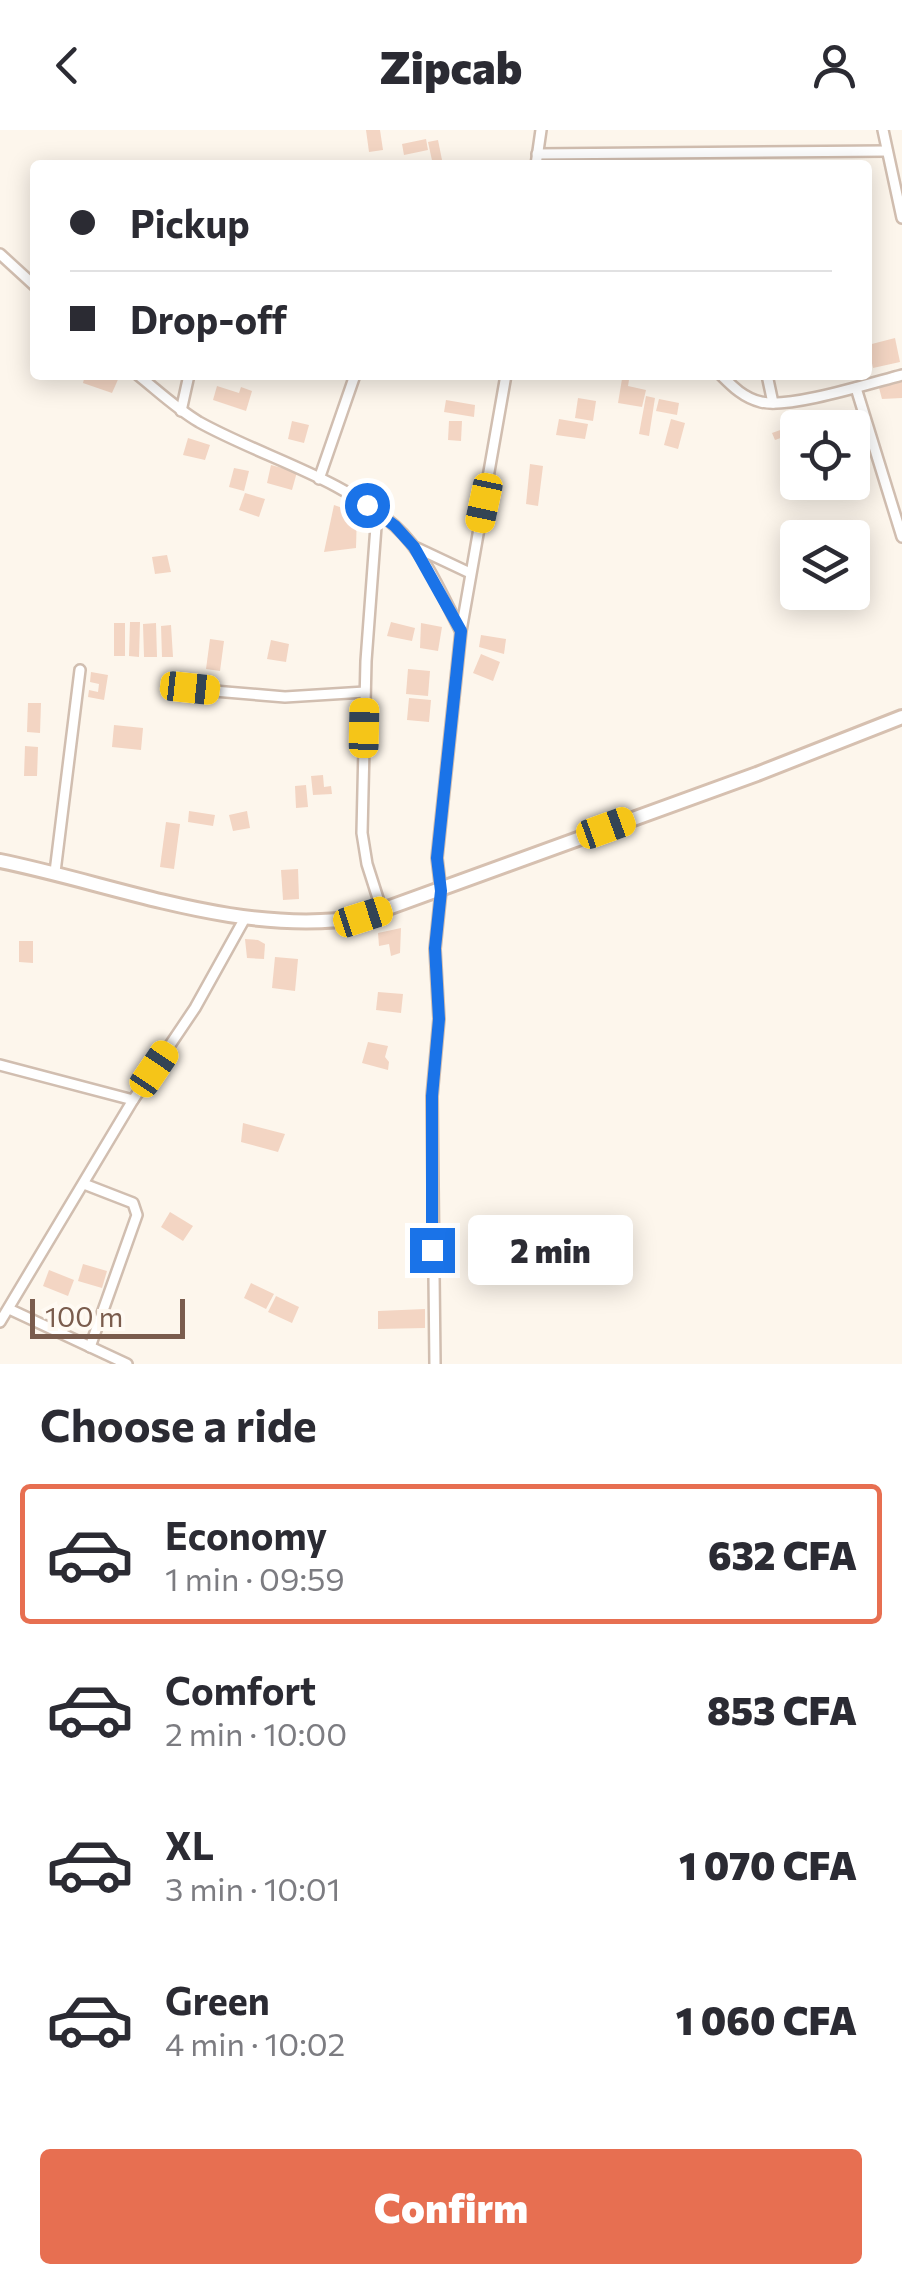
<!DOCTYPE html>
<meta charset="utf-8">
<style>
:root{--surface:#fff;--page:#f7f7f7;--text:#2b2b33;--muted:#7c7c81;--line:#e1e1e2;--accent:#e76f51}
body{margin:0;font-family:Commissioner,sans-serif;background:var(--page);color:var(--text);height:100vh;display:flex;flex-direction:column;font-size:38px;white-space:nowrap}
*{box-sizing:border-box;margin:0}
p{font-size:32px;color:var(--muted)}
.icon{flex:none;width:55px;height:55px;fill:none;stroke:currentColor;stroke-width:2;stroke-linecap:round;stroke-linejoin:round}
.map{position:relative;height:1234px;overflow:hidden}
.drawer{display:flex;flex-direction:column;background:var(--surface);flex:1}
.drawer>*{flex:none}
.top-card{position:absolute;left:30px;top:30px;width:842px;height:220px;border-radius:10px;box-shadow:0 5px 25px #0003;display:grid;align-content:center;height:220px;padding:0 40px;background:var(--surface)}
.fabs{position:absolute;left:780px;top:280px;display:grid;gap:20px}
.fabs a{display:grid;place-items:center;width:90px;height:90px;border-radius:10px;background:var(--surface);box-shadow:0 5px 25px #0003;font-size:50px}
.scale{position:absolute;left:30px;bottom:25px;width:155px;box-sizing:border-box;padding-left:10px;border:5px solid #7a5c4d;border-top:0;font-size:28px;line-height:35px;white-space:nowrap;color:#7a5c4d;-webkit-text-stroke:8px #fffaf3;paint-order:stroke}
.end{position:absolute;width:45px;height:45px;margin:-22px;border:12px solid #1a73e8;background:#fff;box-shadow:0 0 0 5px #fff}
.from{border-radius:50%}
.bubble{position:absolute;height:70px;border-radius:10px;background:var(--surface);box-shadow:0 5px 25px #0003;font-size:32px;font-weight:800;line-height:70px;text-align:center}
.car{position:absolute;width:30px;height:60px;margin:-30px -15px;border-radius:12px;box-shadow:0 0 8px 2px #0007;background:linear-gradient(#f5c518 24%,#345 0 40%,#f5c518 0 76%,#345 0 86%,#f5c518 0)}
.top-card b{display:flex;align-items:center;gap:35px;height:95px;font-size:38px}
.top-card b+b{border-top:2px solid var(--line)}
.top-card i{width:25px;height:25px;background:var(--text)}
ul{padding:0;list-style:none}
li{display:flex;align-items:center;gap:30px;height:140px;margin:0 20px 15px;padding:0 20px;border:5px solid transparent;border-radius:10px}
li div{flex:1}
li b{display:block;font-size:38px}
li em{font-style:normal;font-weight:800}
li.selected{border-color:var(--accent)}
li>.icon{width:90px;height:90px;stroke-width:1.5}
h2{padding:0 40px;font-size:45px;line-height:120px}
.action{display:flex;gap:20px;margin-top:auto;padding:20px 40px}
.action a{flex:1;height:115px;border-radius:10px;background:var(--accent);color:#fff;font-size:40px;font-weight:800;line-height:115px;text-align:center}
header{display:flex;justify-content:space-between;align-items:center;height:130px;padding:0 40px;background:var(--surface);font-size:45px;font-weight:800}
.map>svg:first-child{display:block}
.building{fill:#f3d5c3}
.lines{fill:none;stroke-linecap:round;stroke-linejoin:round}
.street-casing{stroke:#d1beb0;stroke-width:14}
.secondary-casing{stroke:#d6c0b0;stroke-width:18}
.street{stroke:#fff;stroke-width:9}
.secondary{stroke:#fff;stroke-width:12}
.route{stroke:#1a73e8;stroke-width:12}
</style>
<header><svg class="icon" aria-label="back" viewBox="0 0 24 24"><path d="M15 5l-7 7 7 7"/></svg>Zipcab<svg class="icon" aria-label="person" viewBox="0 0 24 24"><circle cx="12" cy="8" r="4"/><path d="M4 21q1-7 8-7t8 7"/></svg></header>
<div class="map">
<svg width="902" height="1234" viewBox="0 0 902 1234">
<rect width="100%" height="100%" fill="#fdf6ec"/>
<g class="building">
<path d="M 366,0 L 380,0 L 383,20 L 369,22 Z"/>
<path d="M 426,9 L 428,20 L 404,25 L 402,14 Z"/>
<path d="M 438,10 L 443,35 L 433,35 L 428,12 Z"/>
<path d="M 895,208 L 900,232 L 873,238 L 868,215 Z"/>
<path d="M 85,245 L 120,245 L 112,263 L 83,253 Z"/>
<path d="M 622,249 L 629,250 L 628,256 L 646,260 L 642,277 L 618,273 Z"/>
<path d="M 902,249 L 902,268 L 882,269 L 878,254 Z"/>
<path d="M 217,256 L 239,263 L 241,257 L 252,261 L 246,281 L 213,270 Z"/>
<path d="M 646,266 L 655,268 L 649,306 L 639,304 Z"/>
<path d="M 578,268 L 596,271 L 593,291 L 575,288 Z"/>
<path d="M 659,269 L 679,273 L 677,285 L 656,281 Z"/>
<path d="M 446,270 L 475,275 L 474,287 L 444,282 Z"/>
<path d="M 559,289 L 588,294 L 585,309 L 556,305 Z"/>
<path d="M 671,289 L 685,293 L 678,319 L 664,315 Z"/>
<path d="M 808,290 L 810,298 L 798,298 L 798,302 L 775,310 L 772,303 Z"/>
<path d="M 292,291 L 309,295 L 304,313 L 288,309 Z"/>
<path d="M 449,291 L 462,291 L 461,311 L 448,310 Z"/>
<path d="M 188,308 L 210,315 L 205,330 L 183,325 Z"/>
<path d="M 530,334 L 543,336 L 538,376 L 526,374 Z"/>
<path d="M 271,335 L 297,342 L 292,360 L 267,353 Z"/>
<path d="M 234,338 L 249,341 L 244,361 L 229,357 Z"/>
<path d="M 245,363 L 265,369 L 259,387 L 239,380 Z"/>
<path d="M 334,375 L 357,383 L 356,418 L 324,422 Z"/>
<path d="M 167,425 L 171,442 L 155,444 L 152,427 Z"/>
<path d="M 130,492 L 140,492 L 139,527 L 129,526 Z"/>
<path d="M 391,492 L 415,498 L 412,511 L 387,506 Z"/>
<rect x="114" y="493" width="11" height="33"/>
<path d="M 156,493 L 157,527 L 144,527 L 143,494 Z"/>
<path d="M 421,493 L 442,497 L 438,521 L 420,518 Z"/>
<path d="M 171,495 L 173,527 L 162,527 L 161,496 Z"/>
<path d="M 481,505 L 506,509 L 504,524 L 479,517 Z"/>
<path d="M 210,509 L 224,511 L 220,541 L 206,539 Z"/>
<path d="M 271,510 L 289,514 L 286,532 L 267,529 Z"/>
<path d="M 481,524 L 500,532 L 493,551 L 473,543 Z"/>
<path d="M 408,539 L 430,541 L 428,566 L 406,564 Z"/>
<path d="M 91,542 L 108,545 L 104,570 L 88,567 L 89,560 L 98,562 L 99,554 L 90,552 Z"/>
<path d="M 409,568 L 431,570 L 429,592 L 407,590 Z"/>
<path d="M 28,573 L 41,573 L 40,603 L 27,602 Z"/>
<path d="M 114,595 L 143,598 L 141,620 L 112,617 Z"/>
<path d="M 25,616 L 38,617 L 37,646 L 24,646 Z"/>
<path d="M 323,645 L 324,657 L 331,656 L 332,664 L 313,665 L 311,646 Z"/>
<path d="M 306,655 L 308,677 L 296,678 L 295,656 Z"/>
<path d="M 189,681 L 215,685 L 213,696 L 188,692 Z"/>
<path d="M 247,681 L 250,698 L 233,701 L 229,685 Z"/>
<path d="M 166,692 L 180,694 L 174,739 L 160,737 Z"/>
<path d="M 298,739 L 299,769 L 283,770 L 281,740 Z"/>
<path d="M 401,798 L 400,823 L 391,826 L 389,814 L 379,816 L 378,803 Z"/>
<path d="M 245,809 L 258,810 L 265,814 L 264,829 L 247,828 Z"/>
<path d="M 19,811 L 33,811 L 33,833 L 19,832 Z"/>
<path d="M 275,827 L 298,829 L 295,861 L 272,858 Z"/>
<path d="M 378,862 L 403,864 L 401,883 L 376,880 Z"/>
<path d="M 368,912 L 388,916 L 385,927 L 389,932 L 388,940 L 362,933 Z"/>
<path d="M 243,993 L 285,1004 L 278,1022 L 241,1012 Z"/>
<path d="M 170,1082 L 193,1096 L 183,1111 L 161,1097 Z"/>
<path d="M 83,1134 L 107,1141 L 102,1158 L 78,1151 Z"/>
<path d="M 49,1140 L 74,1150 L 68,1166 L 43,1156 Z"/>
<path d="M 251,1153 L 274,1164 L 266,1179 L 244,1168 Z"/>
<path d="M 276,1166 L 299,1177 L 292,1193 L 268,1182 Z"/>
<path d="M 425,1179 L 425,1198 L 378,1199 L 378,1181 Z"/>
</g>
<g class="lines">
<g class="street-casing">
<g id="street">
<path d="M 883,0 L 902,88"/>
<path d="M 537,24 L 887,21"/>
<path d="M 536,35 L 541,0"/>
<path d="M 0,124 L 35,156"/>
<path d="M 138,245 C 158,261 177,279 199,292 C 262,327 340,347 395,396 C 425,423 442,465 460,500"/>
<path d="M 721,245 C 733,257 744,268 761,272 C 789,279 871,253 902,245"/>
<path d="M 767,245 L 773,273"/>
<path d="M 856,258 L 902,407"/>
<path d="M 181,281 L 189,245"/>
<path d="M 319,349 L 355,245"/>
<path d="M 377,383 L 366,531 L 362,703 L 367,734 L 382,781"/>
<path d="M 417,418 L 470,443"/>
<path d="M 190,559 L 285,567 L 365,562"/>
<path d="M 55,742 L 80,540"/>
<path d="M 0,935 L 133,970"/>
<path d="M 84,1054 L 133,1073 L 137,1085 L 90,1217"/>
<path d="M 9,1179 L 127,1234"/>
<path d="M 0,1192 L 133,970 L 195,878 L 245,788"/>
<path d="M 435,1234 L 432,966 L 439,889 L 435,819 L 441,761 L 437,728 L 461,501 L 506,245"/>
</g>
</g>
<g class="secondary-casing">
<path id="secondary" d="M 0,731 C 118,755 241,807 363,787 L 757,644 L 902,587"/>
</g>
<use href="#street" class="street"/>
<use href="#secondary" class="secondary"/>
</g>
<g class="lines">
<path class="route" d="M 367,375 L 395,396 L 414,417 L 461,501 L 437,728 L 441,761 L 435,818 L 439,889 L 432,966 L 432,1120"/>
</g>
</svg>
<div class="fabs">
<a><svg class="icon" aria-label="locate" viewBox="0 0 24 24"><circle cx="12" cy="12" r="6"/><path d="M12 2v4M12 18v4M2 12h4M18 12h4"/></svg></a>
<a><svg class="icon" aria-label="layers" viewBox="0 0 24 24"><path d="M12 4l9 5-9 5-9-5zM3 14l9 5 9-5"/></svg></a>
</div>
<div class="scale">100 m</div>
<i class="end from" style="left:367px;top:375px"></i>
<i class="end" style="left:432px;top:1120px"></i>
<div class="bubble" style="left:468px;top:1085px;width:165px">2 min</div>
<i class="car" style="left:484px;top:373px;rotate:192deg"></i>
<i class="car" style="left:190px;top:558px;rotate:96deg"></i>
<i class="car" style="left:364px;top:598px;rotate:1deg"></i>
<i class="car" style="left:606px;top:698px;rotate:70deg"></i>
<i class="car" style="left:363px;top:787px;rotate:72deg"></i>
<i class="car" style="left:154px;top:939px;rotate:34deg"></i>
<div class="top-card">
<b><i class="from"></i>Pickup</b>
<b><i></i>Drop-off</b>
</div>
</div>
<section class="drawer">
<h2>Choose a ride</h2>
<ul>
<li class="selected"><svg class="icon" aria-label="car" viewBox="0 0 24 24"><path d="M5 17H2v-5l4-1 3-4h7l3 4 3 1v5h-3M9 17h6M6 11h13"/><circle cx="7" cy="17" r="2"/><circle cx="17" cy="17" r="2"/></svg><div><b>Economy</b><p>1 min · 09:59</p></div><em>632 CFA</em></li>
<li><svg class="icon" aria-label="car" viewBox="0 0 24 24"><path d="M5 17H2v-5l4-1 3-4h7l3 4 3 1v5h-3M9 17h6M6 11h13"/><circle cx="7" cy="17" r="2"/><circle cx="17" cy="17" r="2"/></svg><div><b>Comfort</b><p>2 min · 10:00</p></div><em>853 CFA</em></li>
<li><svg class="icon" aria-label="car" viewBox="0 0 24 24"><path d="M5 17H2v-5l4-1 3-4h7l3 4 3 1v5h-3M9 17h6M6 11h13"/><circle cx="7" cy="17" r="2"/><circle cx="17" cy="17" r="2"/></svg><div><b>XL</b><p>3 min · 10:01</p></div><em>1 070 CFA</em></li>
<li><svg class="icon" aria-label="car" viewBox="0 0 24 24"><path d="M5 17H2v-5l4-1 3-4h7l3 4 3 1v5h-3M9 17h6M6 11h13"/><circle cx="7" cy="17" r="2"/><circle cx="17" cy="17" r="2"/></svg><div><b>Green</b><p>4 min · 10:02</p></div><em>1 060 CFA</em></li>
</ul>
<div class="action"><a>Confirm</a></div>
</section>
